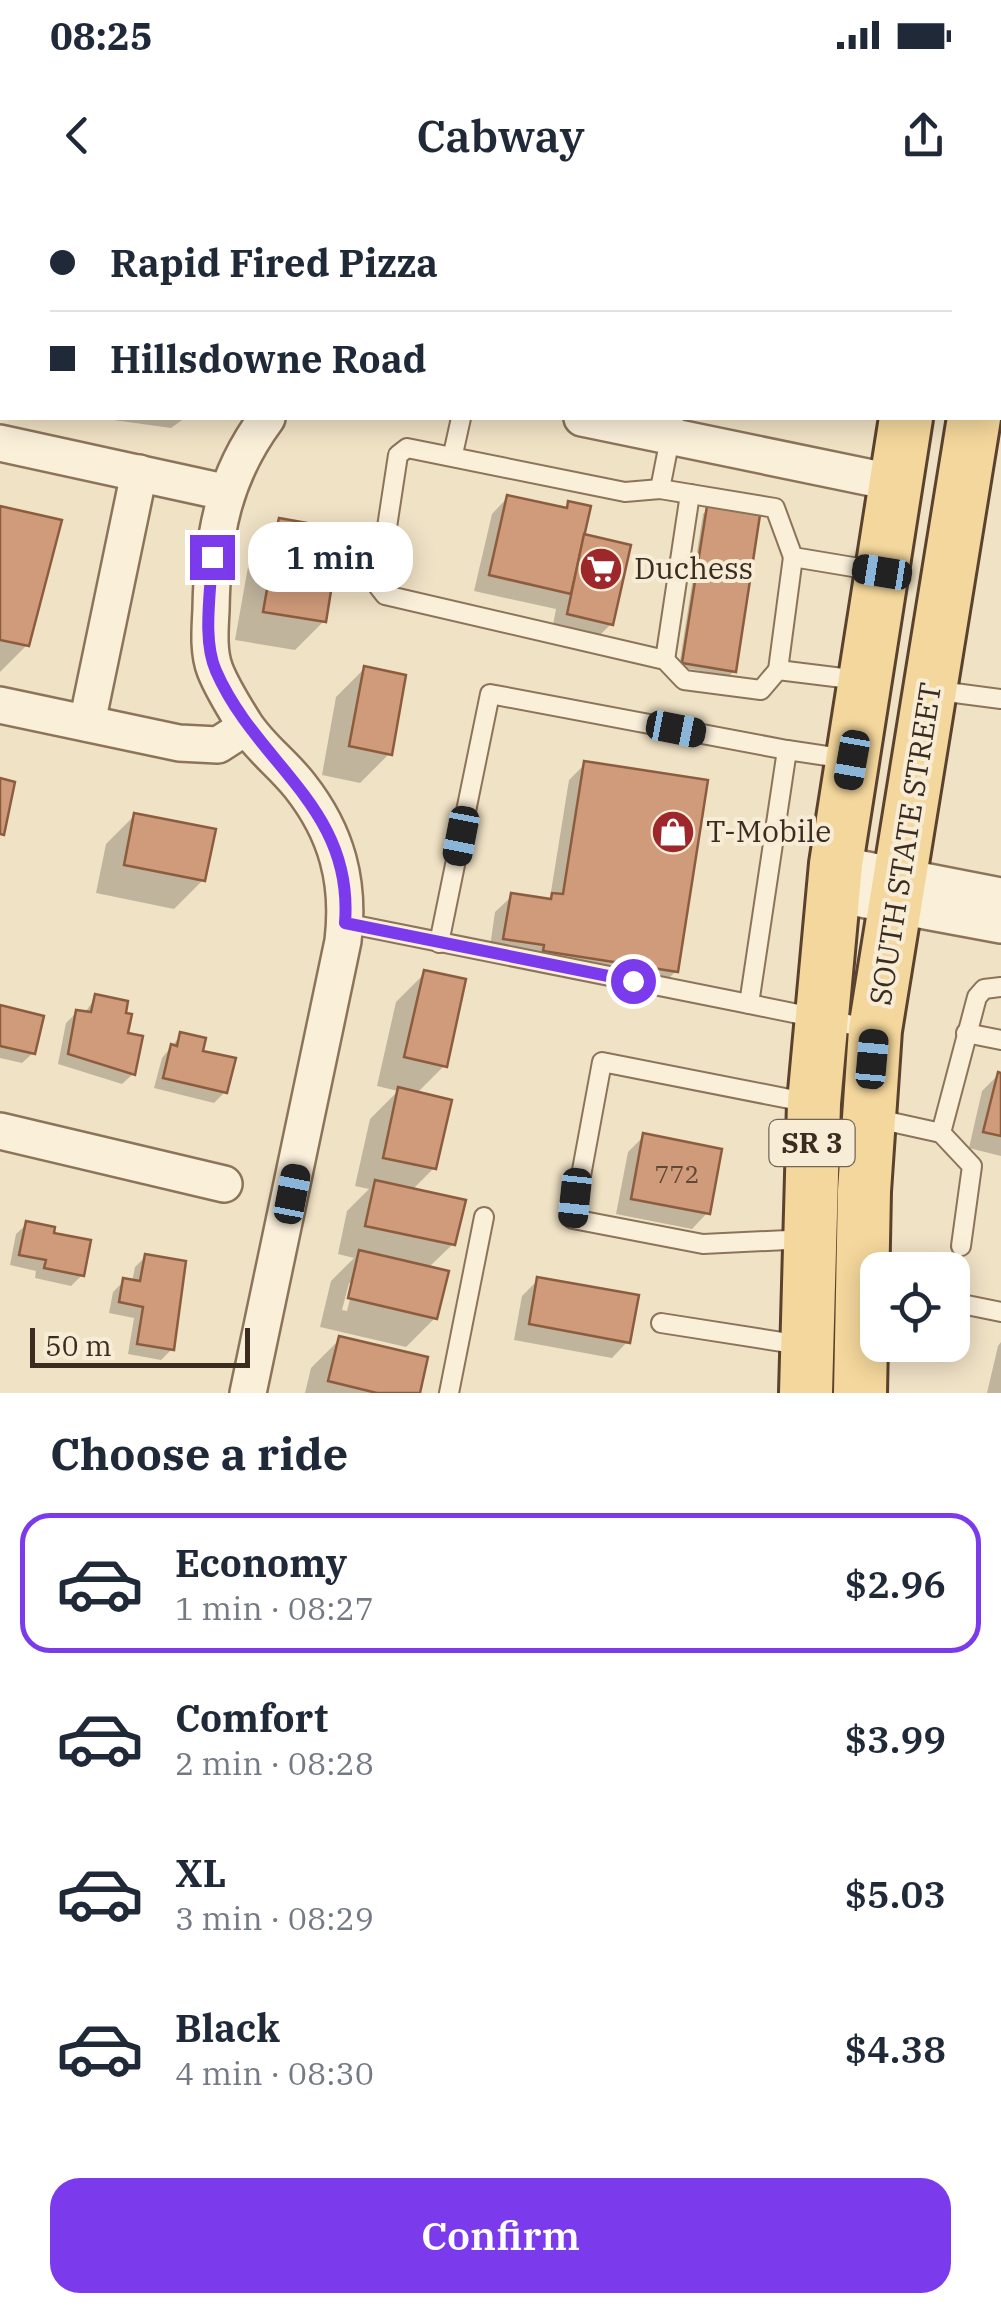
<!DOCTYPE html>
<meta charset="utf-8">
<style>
:root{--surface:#fff;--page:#f2f2f3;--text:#1f2937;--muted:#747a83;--line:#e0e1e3;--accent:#7c3aed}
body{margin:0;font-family:"IBM Plex Serif",serif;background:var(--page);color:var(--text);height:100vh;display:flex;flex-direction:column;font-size:38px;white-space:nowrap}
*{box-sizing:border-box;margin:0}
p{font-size:32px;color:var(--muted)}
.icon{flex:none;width:55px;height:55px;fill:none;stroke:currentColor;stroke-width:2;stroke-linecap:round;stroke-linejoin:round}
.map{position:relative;height:1193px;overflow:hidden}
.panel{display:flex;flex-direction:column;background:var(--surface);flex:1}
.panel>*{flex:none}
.top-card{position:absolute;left:0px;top:0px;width:1002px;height:220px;box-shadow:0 5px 25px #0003;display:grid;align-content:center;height:220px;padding:0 50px;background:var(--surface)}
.controls{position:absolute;left:860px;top:1052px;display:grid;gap:20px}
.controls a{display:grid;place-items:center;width:110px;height:110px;border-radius:20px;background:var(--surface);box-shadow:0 5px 25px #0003;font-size:50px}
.scale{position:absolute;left:30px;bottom:25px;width:220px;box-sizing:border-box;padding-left:10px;border:5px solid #3c2c1f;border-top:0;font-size:28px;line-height:35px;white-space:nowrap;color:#3c2c1f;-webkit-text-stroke:8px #f7ecd5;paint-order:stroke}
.end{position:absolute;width:45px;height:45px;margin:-22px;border:12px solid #7c3aed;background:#fff;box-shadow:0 0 0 5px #fff}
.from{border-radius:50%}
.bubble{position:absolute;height:70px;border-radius:30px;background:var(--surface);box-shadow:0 5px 25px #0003;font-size:32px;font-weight:600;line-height:70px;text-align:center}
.car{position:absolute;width:30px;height:60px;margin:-30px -15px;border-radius:12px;box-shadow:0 0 8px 2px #0007;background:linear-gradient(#222 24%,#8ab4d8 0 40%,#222 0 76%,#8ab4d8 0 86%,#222 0)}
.top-card b{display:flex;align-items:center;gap:35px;height:95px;font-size:38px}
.top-card b+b{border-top:2px solid var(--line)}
.top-card i{width:25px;height:25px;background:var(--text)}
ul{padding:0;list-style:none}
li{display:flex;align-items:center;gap:30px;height:140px;margin:0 20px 15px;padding:0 30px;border:5px solid transparent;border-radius:30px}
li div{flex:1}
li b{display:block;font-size:38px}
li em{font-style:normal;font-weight:600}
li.on{border-color:var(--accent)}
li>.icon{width:90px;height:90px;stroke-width:1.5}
h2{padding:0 50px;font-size:45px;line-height:120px}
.button{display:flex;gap:20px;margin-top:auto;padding:20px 50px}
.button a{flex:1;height:115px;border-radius:30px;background:var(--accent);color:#fff;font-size:40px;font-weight:600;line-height:115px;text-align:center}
.status{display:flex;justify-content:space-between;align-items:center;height:70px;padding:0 50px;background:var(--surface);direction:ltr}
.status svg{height:28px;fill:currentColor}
header{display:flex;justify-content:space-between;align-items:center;height:130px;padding:0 50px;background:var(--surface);font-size:45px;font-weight:600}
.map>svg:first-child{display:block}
.shadow{fill:#0003;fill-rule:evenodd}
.building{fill:#d09b7a;stroke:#8c5c3f;stroke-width:2.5}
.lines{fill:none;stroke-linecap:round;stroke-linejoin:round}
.service-casing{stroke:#8c745a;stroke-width:22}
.minor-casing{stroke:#8c745a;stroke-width:40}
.tertiary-casing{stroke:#8c745a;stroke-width:48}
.primary-casing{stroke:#5a422e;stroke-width:58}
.service{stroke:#faefd9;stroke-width:18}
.minor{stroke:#faefd9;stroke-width:35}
.tertiary{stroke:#faefd9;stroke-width:42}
.primary{stroke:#f4d79c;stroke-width:52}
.route{stroke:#7c3aed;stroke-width:12}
.labels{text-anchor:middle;stroke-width:8;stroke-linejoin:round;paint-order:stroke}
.number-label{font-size:25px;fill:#614836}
.shield{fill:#f7ecd5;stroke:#746656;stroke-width:2.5}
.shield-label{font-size:28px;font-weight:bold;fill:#3c2c1f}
.poi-label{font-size:30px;fill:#3c2c1f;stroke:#f7ecd5;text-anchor:start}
.street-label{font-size:30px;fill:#3c2c1f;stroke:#f7ecd5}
</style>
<div class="status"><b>08:25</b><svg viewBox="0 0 49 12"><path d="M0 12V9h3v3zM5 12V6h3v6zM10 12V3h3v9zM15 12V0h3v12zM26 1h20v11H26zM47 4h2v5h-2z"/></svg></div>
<header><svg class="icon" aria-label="back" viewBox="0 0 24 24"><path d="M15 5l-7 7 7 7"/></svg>Cabway<svg class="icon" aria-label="share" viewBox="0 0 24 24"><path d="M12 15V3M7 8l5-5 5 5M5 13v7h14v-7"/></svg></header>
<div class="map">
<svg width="1001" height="1193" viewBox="0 0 1001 1193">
<rect width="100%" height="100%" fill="#f0e2c5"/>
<g class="shadow">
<path d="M 211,0 L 290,0 L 210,2 Z"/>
<path d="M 99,218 L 185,218 L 171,228 Z"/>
<path d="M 508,297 L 563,310 L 569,304 L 611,424 L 595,440 L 552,430 L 556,409 L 474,391 L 492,314 Z"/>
<path d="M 0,309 L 27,445 L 0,472 Z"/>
<path d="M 708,309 L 734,471 L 729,476 L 679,467 L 703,314 Z"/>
<path d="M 280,321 L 324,421 L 295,450 L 235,440 L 251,350 Z"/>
<path d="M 365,468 L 389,554 L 360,583 L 322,575 L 336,497 Z"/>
<path d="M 585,564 L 676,771 L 660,787 L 489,754 L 495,712 L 512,696 L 547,701 L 550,698 L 569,580 Z"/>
<path d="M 135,615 L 203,680 L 174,709 L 96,693 L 106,644 Z"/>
<path d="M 425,773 L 445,865 L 416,894 L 434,968 L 412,990 L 453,1044 L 428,1068 L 435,1118 L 406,1147 L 320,1127 L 331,1081 L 354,1058 L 338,1054 L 347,1011 L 369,989 L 355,986 L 370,919 L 398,891 L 377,886 L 396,802 ZM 349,1083 L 354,1083 L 347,1111 L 342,1110 Z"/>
<path d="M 96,797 L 126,835 L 133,874 L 122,884 L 58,864 L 66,823 L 77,812 L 84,814 Z"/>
<path d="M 0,808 L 33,853 L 22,863 L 0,858 Z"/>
<path d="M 181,835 L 200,853 L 225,892 L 214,903 L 154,888 L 162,858 Z"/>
<path d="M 998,875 L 1001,876 L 1001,956 L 969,948 L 982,891 Z"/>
<path d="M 644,936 L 708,1012 L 692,1029 L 616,1014 L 628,952 Z"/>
<path d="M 27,1024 L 51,1035 L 82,1075 L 71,1086 L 35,1078 L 36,1071 L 10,1065 L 16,1034 Z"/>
<path d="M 146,1056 L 182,1092 L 172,1149 L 161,1160 L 128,1154 L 134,1118 L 109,1113 L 113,1092 L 124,1081 L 132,1082 L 135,1067 Z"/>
<path d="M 538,1080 L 628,1141 L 612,1158 L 514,1140 L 522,1096 Z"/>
<path d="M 340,1139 L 425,1159 L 417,1193 L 305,1193 L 311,1168 Z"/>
<path d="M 1001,1142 L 1001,1193 L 987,1193 L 998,1146 Z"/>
</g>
<g class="building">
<path d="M 214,0 L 293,0 L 213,2 Z"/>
<path d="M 507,295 L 567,308 L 568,301 L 591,306 L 571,394 L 489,375 Z"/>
<path d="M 0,306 L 62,320 L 29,446 L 0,440 Z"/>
<path d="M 707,306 L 760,315 L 736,472 L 682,463 Z"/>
<path d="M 279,318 L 341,329 L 326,422 L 263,412 L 269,378 L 265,374 Z"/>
<path d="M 584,334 L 631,345 L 613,425 L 567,414 Z"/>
<path d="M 364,466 L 406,475 L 392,555 L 349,546 Z"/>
<path d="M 584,561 L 708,580 L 678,772 L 543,751 L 544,745 L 503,739 L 511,693 L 551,699 L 552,693 L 563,694 Z"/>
<path d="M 0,578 L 15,582 L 4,635 L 0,634 Z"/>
<path d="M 134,613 L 216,629 L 205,681 L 124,665 Z"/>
<path d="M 424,770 L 466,779 L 447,867 L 404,857 Z"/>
<path d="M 95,794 L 128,801 L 126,813 L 132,814 L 128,833 L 143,836 L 135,875 L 68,854 L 76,810 L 91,812 Z"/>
<path d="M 0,805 L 44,816 L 35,854 L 0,846 Z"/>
<path d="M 180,832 L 206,838 L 203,851 L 236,858 L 227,893 L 163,878 L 171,844 L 177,846 Z"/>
<path d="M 998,872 L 1001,873 L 1001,936 L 983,932 Z"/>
<path d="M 398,887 L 452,900 L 436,969 L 383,958 Z"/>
<path d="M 643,933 L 722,949 L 710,1014 L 631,999 Z"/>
<path d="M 375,980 L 466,1000 L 455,1045 L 365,1026 Z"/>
<path d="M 26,1021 L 55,1027 L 54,1033 L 91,1040 L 84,1076 L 44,1068 L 46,1060 L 19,1055 Z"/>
<path d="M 359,1050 L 449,1071 L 437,1119 L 348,1098 Z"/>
<path d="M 145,1054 L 186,1061 L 174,1150 L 137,1144 L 143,1107 L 119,1102 L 123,1078 L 140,1081 Z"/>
<path d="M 537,1077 L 639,1095 L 630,1143 L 529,1124 Z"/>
<path d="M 339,1136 L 428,1157 L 420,1193 L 377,1193 L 328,1181 Z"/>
</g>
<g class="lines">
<g class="service-casing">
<g id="service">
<path d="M 453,254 L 461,218"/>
<path d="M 660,289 L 674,218"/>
<path d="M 665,460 L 690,294"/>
<path d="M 778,470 L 793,357"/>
<path d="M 859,480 L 778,470 L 761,490 L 684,480 L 665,460 L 385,395 L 378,386 L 398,255 L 407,248 L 625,292 L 660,289 L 775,308 L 793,357 L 877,371"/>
<path d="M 932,490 L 1001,499"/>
<path d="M 847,559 L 787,550 L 749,804 L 872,829"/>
<path d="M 345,723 L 749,804"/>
<path d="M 439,743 L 490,494 L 787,550"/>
<path d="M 966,833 L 1001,840"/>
<path d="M 873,918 L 941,933 L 977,797 L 984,789 L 1001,787"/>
<path d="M 941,933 L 972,966 L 961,1046"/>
<path d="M 808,1039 L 703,1044 L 573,1019 L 602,862 L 810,903"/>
<path d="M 952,1102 L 1001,1112"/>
<path d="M 661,1123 L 801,1145"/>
<path d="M 449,1193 L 484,1017"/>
</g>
</g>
<g class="minor-casing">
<g id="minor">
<path d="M 382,2 L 383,0"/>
<path d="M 1000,100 L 1001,100"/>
<path d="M 582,218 L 896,283"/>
<path d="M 0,243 L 224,292"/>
<path d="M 0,505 L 179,543 L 218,545 L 246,527"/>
<path d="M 87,523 L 139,273"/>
<path d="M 836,664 L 1001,696"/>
<path d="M 834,694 L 1001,725"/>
<path d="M 0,931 L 224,984"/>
<path d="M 248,1193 L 343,741 C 350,682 337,633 300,586 C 283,564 259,547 244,523 C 234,507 222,488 215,470 C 208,452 210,429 211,410 C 212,337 223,277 267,218"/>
</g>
</g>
<g class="tertiary-casing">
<g id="tertiary">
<path d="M 529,0 L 537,2"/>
<path d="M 765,0 L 777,2"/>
</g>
</g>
<g class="primary-casing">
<g id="primary">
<path d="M 937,2 L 937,0"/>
<path d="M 1000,46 L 1001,41"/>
<path d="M 806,1193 L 814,903 L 836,664 L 906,218"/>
<path d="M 860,1193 L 864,991 L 875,830 L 974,218"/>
</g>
</g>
<use href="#service" class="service"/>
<use href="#minor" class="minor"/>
<use href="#tertiary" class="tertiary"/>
<use href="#primary" class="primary"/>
</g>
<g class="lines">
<path class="route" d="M 212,357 C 211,391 202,440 216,471 C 257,565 354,607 345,723 L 633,781"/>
</g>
<defs>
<g id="supermarket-disc" transform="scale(2.25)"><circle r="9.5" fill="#9e272b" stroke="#f7ecd5"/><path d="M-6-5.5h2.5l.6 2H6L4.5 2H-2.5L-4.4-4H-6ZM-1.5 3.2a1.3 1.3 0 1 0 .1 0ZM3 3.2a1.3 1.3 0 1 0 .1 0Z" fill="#fff"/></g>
<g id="shop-disc" transform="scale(2.25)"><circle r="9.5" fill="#9e272b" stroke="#f7ecd5"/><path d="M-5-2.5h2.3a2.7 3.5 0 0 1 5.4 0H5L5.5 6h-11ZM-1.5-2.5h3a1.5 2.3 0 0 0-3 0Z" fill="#fff"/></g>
</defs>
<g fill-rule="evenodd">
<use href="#supermarket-disc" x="601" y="369"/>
<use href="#shop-disc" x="673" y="632"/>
</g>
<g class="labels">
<g class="number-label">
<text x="677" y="983">772</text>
</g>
<rect class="shield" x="769.5" y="920" width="85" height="46" rx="8"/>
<g class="shield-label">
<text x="812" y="953">SR 3</text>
</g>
<g class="poi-label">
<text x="634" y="379">Duchess</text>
<text x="706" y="642">T-Mobile</text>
</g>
<g class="street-label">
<text transform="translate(906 644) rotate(-81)" y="10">SOUTH STATE STREET</text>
</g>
</g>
</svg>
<div class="controls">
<a><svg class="icon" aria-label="locate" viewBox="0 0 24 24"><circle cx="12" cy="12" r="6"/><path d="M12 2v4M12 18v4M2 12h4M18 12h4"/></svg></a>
</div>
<div class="scale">50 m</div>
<i class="end from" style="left:633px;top:781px"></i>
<i class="end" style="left:212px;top:357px"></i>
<div class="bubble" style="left:248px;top:322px;width:165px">1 min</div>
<i class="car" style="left:882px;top:372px;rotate:279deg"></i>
<i class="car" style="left:676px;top:529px;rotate:101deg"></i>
<i class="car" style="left:852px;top:560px;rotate:190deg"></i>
<i class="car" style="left:461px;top:636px;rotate:191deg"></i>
<i class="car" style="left:872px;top:859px;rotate:5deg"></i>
<i class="car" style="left:292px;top:994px;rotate:11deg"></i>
<i class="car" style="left:575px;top:998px;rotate:186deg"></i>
<div class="top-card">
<b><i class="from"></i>Rapid Fired Pizza</b>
<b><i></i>Hillsdowne Road</b>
</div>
</div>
<section class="panel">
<h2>Choose a ride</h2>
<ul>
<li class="on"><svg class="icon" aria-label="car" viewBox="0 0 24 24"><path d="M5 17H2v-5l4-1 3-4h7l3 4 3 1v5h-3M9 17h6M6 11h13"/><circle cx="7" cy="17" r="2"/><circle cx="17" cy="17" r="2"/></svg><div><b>Economy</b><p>1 min · 08:27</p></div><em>$2.96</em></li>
<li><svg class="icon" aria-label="car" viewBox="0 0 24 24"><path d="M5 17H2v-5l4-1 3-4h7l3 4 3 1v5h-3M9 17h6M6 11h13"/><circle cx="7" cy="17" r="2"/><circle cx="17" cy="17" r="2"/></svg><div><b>Comfort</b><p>2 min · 08:28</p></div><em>$3.99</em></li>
<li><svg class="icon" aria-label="car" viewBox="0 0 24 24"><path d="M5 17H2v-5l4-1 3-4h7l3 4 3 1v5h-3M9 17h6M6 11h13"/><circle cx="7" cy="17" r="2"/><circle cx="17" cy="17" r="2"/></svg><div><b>XL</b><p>3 min · 08:29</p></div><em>$5.03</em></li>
<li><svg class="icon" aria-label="car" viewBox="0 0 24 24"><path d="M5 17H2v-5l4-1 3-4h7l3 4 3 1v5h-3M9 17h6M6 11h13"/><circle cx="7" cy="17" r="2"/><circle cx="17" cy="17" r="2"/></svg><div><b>Black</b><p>4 min · 08:30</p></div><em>$4.38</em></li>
</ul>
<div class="button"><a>Confirm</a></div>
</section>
